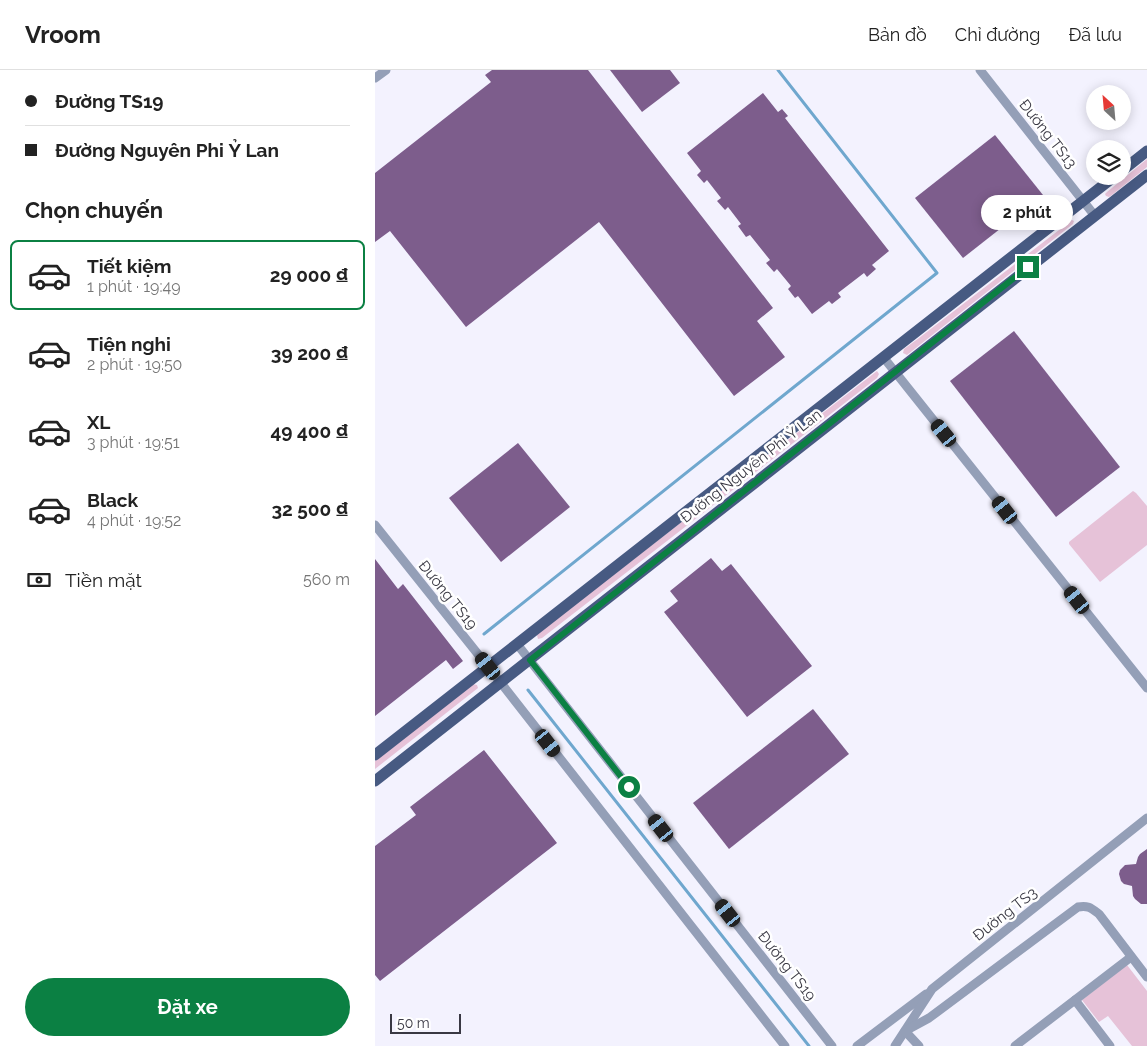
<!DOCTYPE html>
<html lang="vi">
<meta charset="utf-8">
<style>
:root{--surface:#fff;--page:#f2f2f2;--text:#222;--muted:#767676;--line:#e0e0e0;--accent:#0b8043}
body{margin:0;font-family:Raleway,sans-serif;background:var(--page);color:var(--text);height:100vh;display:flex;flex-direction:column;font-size:19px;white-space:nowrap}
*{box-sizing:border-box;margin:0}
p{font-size:16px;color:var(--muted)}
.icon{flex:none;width:28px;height:28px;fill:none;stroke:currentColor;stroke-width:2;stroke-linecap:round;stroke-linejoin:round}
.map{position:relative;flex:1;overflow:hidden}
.sheet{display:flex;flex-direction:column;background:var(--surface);width:375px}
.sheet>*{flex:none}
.guide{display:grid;align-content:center;height:110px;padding:0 25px;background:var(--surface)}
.needle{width:32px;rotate:334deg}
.fabs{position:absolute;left:711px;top:15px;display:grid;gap:10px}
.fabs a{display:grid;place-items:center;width:45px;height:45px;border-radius:50%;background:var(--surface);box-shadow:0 2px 12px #0003;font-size:25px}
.scale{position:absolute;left:15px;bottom:12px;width:71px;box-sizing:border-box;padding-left:5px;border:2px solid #393843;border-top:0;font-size:14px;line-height:18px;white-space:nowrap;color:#393843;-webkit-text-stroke:4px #fff;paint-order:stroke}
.end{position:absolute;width:22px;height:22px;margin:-11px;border:6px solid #0b8043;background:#fff;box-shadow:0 0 0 2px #fff}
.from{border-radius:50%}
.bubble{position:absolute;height:35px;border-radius:18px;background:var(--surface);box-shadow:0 2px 12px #0003;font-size:16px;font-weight:700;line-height:35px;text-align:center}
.car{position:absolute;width:15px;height:30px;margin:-15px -8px;border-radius:6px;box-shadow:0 0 4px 1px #0007;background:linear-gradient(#222 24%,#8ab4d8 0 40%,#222 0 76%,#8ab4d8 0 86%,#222 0)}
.guide b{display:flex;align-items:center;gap:18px;height:48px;font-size:19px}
.guide b+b{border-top:1px solid var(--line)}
.guide i{width:12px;height:12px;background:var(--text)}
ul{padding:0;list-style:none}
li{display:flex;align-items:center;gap:15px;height:70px;margin:0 10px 8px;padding:0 15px;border:2px solid transparent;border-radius:8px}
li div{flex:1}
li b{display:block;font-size:19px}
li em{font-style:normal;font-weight:700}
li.on{border-color:var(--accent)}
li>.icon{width:45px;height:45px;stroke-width:1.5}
h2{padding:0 25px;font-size:22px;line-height:60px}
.pay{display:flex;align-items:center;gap:12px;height:55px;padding:0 25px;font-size:19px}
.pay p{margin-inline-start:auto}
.primary-button{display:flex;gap:10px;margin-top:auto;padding:10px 25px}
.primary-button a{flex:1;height:58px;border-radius:30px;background:var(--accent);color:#fff;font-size:20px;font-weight:700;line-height:58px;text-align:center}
header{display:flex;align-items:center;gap:30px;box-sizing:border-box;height:70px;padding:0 25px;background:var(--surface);border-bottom:1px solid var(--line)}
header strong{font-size:24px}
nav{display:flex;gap:28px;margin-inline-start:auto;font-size:18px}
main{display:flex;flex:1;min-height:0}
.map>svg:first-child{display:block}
.green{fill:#e6c2d8}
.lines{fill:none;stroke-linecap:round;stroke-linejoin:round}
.stream{stroke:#6fa7ce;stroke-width:3}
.building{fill:#7d5d8c}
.minor{stroke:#949fb7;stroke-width:9}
.major{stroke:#475a82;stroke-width:11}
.route{stroke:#0b8043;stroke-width:6}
.labels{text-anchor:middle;stroke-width:5;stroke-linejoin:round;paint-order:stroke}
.street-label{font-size:15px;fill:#393843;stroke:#fff}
</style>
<header>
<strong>Vroom</strong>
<nav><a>Bản đồ</a><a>Chỉ đường</a><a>Đã lưu</a></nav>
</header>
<main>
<section class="sheet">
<div class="guide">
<b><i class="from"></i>Đường TS19</b>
<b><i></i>Đường Nguyên Phi Ỷ Lan</b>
</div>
<h2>Chọn chuyến</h2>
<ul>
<li class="on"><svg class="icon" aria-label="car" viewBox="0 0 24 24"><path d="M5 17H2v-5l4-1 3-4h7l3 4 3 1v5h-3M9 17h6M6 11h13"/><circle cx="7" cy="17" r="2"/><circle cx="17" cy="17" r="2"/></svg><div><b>Tiết kiệm</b><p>1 phút · 19:49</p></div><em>29 000 ₫</em></li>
<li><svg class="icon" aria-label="car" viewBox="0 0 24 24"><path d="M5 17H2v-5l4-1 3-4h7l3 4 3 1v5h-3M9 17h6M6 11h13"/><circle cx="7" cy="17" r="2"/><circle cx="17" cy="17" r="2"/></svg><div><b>Tiện nghi</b><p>2 phút · 19:50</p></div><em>39 200 ₫</em></li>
<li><svg class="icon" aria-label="car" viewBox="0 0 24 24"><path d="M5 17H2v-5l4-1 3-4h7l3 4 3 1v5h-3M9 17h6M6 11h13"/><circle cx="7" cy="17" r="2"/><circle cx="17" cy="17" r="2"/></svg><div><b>XL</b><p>3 phút · 19:51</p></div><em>49 400 ₫</em></li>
<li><svg class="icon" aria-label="car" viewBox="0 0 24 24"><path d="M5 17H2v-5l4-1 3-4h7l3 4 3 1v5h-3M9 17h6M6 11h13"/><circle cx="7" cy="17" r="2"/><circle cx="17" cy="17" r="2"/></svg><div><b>Black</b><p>4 phút · 19:52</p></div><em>32 500 ₫</em></li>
</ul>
<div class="pay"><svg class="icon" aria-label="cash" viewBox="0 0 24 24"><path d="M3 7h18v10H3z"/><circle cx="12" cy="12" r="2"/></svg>Tiền mặt<p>560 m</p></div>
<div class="primary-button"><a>Đặt xe</a></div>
</section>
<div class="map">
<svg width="772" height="976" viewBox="0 0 772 976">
<rect width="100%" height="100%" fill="#f3f2fe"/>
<g class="green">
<path d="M 772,89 L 772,97 L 737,125 L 734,127 L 731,126 L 730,124 L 732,122 Z"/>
<path d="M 697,150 L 699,151 L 698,154 L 532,285 L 528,283 L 529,279 L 544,268 Z"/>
<path d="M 502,301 L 504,304 L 502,308 L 167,568 L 163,569 L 162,565 L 163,563 Z"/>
<path d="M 758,421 L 761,423 L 772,436 L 772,475 L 725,512 L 694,474 L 694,472 Z"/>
<path d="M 98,614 L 102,615 L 103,618 L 0,699 L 0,691 Z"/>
<path d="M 752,895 L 772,921 L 772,976 L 757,976 L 733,946 L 724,952 L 707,930 Z"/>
</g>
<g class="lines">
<g class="stream">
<path d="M 109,564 L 562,203 L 403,0"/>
<path d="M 153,620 L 434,976"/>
</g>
</g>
<g class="building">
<path d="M 117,0 L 213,0 L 398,238 L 382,251 L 410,287 L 359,326 L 224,152 L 91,257 L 15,161 L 0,172 L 0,103 L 116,12 L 110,5 Z"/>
<path d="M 235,0 L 295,0 L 305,13 L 267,42 Z"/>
<path d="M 388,23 L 403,42 L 407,39 L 413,46 L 410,48 L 514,181 L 497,195 L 501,199 L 492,207 L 489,203 L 463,223 L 466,227 L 457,234 L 454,231 L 437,244 L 423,226 L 420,228 L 413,219 L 416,216 L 402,199 L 399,202 L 391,193 L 395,190 L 375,165 L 371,167 L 363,156 L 366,154 L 353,137 L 350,140 L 342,131 L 346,128 L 332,110 L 329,113 L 322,105 L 326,101 L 312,83 Z"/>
<path d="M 620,65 L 668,125 L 588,188 L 540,128 Z"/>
<path d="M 639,261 L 745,397 L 681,447 L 575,311 Z"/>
<path d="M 143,373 L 195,437 L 126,492 L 74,428 Z"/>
<path d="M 336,488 L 347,501 L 356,494 L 437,596 L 372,647 L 289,542 L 303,531 L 295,521 Z"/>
<path d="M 0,489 L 23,519 L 28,514 L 88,591 L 78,599 L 71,590 L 0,646 Z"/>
<path d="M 438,639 L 474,684 L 354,779 L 318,733 Z"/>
<path d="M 109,680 L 182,773 L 5,911 L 0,905 L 0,776 L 41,745 L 35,737 Z"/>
<path d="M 772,779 L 772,834 L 766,834 L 760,829 L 758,826 L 757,816 L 749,814 L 746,811 L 744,804 L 745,800 L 750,795 L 761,794 L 763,787 L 765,784 Z"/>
</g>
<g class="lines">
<g class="minor">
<path d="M 605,0 L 720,146"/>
<path d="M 0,8 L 11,0"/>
<path d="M 509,288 L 772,618"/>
<path d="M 0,455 L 126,613 L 410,976"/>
<path d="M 142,574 L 457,976"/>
<path d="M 700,930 L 735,976"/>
<path d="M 482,976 L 551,924"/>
<path d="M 520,976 L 557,919 L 772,748"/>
<path d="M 544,976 L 530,961 L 554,948 L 703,837 C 713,835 716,838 724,844 L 772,907"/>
<path d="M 640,976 L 756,887"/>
</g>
<g class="major">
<path d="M 748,100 L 772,81"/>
<path d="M 0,685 L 740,106"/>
<path d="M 0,711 L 772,105"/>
</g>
</g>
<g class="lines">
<path class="route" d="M 254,717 L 155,590 L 653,197"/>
</g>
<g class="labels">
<g class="street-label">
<text transform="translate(673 64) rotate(52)" y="5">Đường TS13</text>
<text transform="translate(376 396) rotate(-38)" y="5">Đường Nguyên Phi Ỷ Lan</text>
<text transform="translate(73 525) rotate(51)" y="5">Đường TS19</text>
<text transform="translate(630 844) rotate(-38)" y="5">Đường TS3</text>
<text transform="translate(412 896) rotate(52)" y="5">Đường TS19</text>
</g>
</g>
</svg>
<div class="fabs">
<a><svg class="needle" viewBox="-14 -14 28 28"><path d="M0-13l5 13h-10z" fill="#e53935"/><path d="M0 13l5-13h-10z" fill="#767676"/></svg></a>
<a><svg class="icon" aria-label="layers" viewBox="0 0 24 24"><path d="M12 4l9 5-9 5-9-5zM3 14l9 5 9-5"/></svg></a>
</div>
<div class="scale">50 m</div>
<i class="end from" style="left:254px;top:717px"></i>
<i class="end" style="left:653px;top:197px"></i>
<div class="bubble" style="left:606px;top:125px;width:92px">2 phút</div>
<i class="car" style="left:569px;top:363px;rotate:321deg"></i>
<i class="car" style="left:630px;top:440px;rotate:322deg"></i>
<i class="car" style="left:702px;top:530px;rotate:322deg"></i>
<i class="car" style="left:113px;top:596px;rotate:322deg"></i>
<i class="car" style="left:173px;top:673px;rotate:142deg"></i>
<i class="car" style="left:286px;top:758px;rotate:322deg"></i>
<i class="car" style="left:353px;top:843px;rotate:322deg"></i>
</div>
</main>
